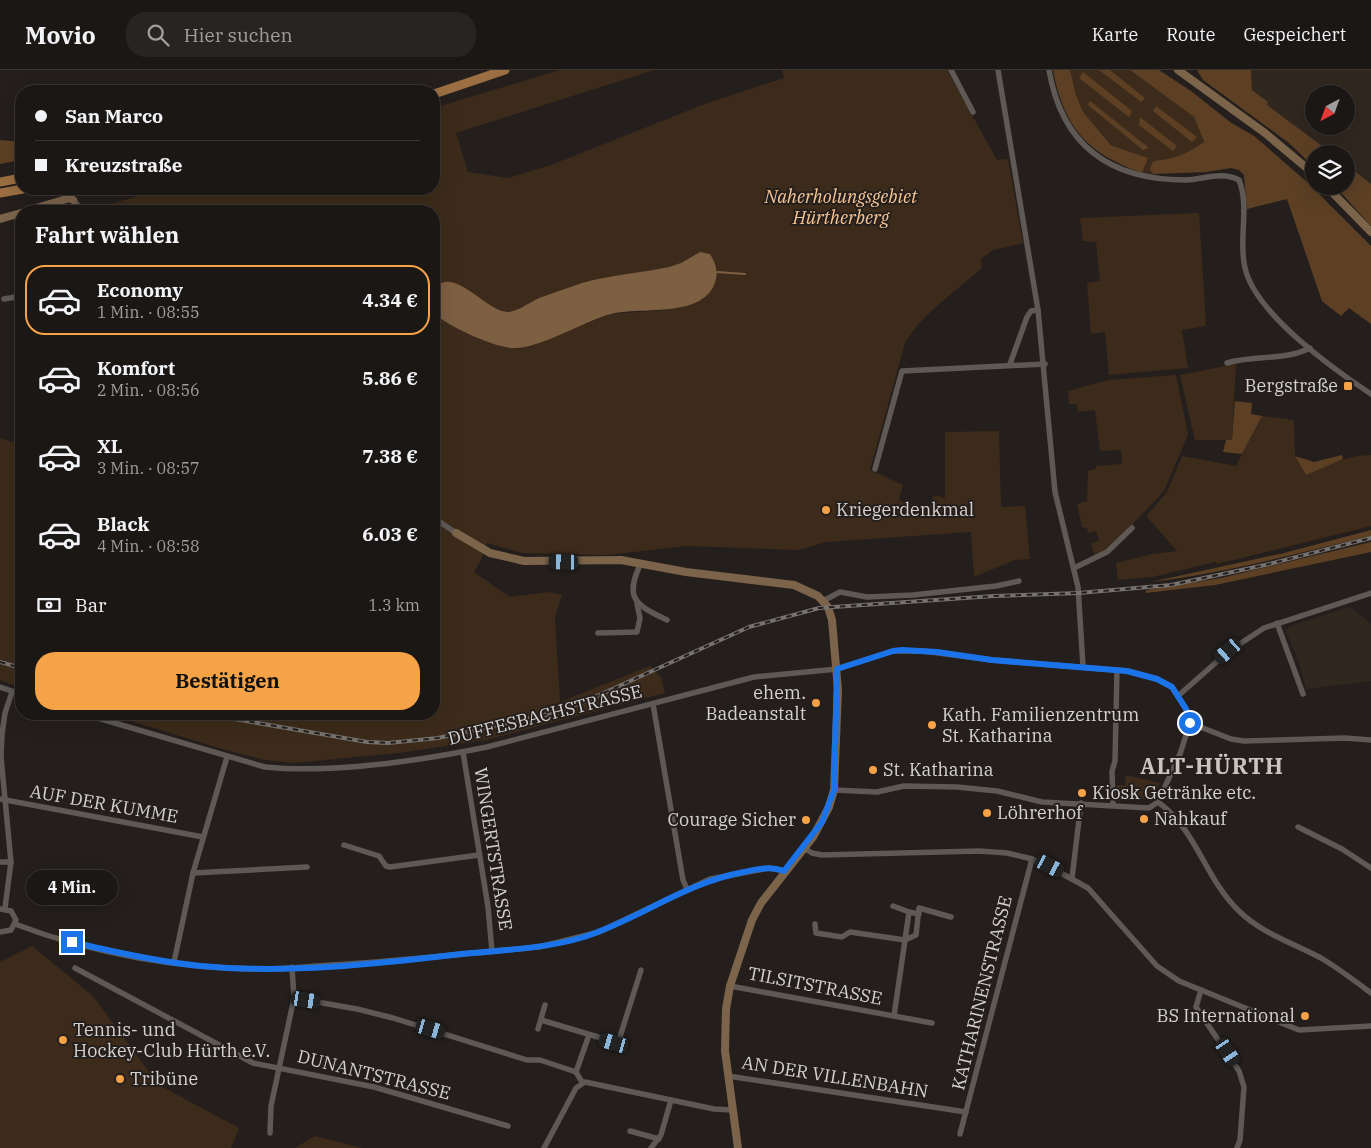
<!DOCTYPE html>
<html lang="de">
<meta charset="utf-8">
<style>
:root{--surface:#1b1715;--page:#282422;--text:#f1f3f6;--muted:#a09fa0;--line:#393634;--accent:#f6a247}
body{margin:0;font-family:"IBM Plex Serif",serif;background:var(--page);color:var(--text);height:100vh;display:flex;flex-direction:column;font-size:19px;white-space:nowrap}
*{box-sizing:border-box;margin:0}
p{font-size:16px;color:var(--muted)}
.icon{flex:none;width:28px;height:28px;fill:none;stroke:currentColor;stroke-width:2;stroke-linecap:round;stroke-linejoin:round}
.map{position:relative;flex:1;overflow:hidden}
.sheet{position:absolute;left:15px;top:135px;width:425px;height:515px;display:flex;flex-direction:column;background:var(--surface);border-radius:20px;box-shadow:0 5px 20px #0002,0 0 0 1px var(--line)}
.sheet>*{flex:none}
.top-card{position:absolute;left:15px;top:15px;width:425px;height:110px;border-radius:20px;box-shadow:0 5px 20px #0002,0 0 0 1px var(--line);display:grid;align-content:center;height:110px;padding:0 20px;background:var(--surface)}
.needle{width:32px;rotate:221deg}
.buttons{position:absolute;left:1305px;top:15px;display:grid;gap:10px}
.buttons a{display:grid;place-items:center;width:50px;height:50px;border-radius:50%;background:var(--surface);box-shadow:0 5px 20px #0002,0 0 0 1px var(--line);font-size:25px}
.end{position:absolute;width:22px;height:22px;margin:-11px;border:6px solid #1a73e8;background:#fff;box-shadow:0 0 0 2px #fff}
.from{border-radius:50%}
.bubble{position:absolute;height:35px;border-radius:18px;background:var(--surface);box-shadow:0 5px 20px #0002,0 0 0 1px var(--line);font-size:16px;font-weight:700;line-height:35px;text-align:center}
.car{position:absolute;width:15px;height:30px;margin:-15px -8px;border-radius:6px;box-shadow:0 0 4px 1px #0007;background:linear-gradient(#222 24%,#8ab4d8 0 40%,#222 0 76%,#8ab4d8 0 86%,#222 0)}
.top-card b{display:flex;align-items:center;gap:18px;height:48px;font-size:19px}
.top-card b+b{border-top:1px solid var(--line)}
.top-card i{width:12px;height:12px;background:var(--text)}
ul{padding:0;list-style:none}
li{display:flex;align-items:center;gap:15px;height:70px;margin:0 10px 8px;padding:0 10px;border:2px solid transparent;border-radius:20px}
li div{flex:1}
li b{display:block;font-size:19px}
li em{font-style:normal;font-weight:700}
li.active{border-color:var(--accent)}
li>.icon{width:45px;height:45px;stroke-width:1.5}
h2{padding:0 20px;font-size:22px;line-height:60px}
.pay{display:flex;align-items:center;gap:12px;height:55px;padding:0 20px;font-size:19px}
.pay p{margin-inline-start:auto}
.cta{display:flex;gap:10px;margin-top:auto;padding:10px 20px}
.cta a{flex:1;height:58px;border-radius:20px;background:var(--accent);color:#111;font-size:20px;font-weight:700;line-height:58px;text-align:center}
header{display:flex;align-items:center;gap:30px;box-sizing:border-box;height:70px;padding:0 25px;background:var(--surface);border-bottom:1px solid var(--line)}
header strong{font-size:24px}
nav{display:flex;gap:28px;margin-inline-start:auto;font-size:18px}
.search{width:350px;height:45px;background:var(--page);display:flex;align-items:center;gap:12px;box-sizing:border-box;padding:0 18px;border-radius:20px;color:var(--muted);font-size:19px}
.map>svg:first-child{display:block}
.built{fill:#30271f;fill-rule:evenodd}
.green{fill:#3c2b1a}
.forest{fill:#5d4024}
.water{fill:#7d5f42}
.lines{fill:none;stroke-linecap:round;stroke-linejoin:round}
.stream{stroke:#7d5f42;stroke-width:2}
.street{stroke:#5e5955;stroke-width:5.5}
.secondary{stroke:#7c644b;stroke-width:8}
.primary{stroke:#9b6f41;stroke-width:9}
.rail-casing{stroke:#76726f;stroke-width:4}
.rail{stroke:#241f1c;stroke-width:2;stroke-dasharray:5.5;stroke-linecap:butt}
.route{stroke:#1a73e8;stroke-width:6}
.poi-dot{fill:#f6a247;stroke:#241f1c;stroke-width:2}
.labels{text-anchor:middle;stroke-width:4;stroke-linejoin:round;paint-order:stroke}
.park-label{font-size:18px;font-style:italic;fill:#f9c593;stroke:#241f1c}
.poi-label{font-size:18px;fill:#d4d1ce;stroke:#241f1c;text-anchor:start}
.street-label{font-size:18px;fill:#d4d1ce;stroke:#241f1c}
.district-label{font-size:22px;font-weight:bold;letter-spacing:1px;fill:#cbc5c0;stroke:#241f1c}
</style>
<header>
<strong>Movio</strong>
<div class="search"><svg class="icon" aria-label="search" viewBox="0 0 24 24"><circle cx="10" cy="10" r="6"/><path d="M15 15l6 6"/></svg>Hier suchen</div>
<nav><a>Karte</a><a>Route</a><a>Gespeichert</a></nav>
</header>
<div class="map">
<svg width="1371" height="1078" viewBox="0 0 1371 1078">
<rect width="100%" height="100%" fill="#241f1c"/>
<g class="built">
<path d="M 1251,0 L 1371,0 L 1371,114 L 1346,94 L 1346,84 L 1333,84 L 1267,35 L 1268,32 L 1252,20 ZM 1314,24 L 1346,24 L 1346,56 L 1314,56 Z"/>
<path d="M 1350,537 L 1371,554 L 1371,611 L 1306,619 L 1300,595 L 1286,561 L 1290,556 Z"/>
</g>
<g class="green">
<path d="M 560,0 L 654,0 L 456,63 L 468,102 L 508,108 L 551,95 L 702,35 L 784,8 L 782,0 L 947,0 L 997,90 L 1008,89 L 1023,173 L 993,180 L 981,189 L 982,198 C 955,222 924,242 905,273 L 870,400 L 903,415 L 899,430 L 928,441 L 934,425 L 945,428 L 945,362 L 999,361 L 1001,437 L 1025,436 L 1030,489 L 1015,490 L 974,507 L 971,462 L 826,472 L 799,480 L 687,476 L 608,485 L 522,483 L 487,473 L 480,492 L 474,502 L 510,527 L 548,522 L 562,525 L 555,547 L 560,632 L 650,596 L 661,607 L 665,623 L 486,670 L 399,683 L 293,693 L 265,690 L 229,681 L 108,644 L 434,644 L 434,243 L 438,248 L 532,275 L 610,244 L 666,240 L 703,229 L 700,182 L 681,193 L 669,197 L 537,229 L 515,241 L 504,242 L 487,234 L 478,227 L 436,216 L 434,219 L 434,141 L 86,141 L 163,119 L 434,119 L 434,38 Z"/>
<path d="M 1070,0 L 1099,0 L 1141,32 L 1145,28 L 1110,0 L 1130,0 L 1194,47 L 1204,73 C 1188,84 1173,89 1153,91 L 1150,99 L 1153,104 L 1142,103 L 1148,88 L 1112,75 L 1083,42 L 1076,25 Z"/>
<path d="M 1199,143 L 1206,256 L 1182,260 L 1188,298 L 1109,305 L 1105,262 L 1091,264 L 1087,213 L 1100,211 L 1096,172 L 1083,171 L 1080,148 Z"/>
<path d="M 1236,294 L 1232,370 L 1195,370 L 1180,305 Z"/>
<path d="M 1176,305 L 1188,365 L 1164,421 L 1112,476 L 1095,486 L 1091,474 L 1099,470 L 1096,461 L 1088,463 L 1087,458 L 1082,457 L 1077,434 L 1087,431 L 1088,401 L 1095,399 L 1096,396 L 1122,394 L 1121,380 L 1100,381 L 1095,340 L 1078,342 L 1077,334 L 1069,334 L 1068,321 L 1109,310 Z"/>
<path d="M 1262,346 L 1294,350 L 1295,386 L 1306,405 C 1326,395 1348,385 1371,385 L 1371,456 L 1217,494 L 1216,492 L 1152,507 L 1118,510 L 1116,493 L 1152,484 L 1177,481 L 1146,446 L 1167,422 L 1182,386 L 1236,396 Z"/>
<path d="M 0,368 L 21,375 L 21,618 L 0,610 Z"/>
<path d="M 1126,705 L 1160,713 L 1152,728 L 1116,731 L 1116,715 L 1125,715 Z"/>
<path d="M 32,876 L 93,926 L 159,1015 L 239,1058 L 231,1078 L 0,1078 L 0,892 Z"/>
<path d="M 315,1066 L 362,1078 L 295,1078 Z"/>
</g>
<g class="forest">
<path d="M 1053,0 L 1070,0 L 1076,25 L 1083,42 L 1111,75 L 1148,88 L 1142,103 C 1087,83 1064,58 1053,0 Z"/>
<path d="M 1099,0 L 1110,0 L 1145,28 L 1141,32 Z"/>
<path d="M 1130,0 L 1159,0 L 1191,21 L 1230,52 L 1254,66 L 1307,112 L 1371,176 L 1371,254 L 1349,238 L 1341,246 L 1322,231 L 1287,129 L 1247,139 L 1244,105 L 1239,100 L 1231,98 L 1206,102 L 1153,104 L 1150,99 L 1153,91 C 1173,89 1188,84 1204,72 L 1194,47 Z"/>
<path d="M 1197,0 L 1251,0 L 1252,20 L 1268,32 L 1267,35 L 1333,84 L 1314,84 L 1314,97 L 1289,73 L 1203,10 Z"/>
<path d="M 1083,2 L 1132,41 L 1129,47 L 1079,8 Z"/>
<path d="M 1090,31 L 1149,78 L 1143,80 L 1088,35 Z"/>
<path d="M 1156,36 L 1197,67 L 1192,72 L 1153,41 Z"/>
<path d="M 1140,47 L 1177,76 L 1173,81 L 1139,55 Z"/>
<path d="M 0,70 L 21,72 L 21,90 L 0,94 Z"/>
<path d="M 1346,94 L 1371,114 L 1371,156 L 1335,116 L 1346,116 Z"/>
<path d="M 1235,331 L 1252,333 L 1251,344 L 1262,346 L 1242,384 L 1223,382 L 1226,370 L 1232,370 Z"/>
<path d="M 1342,385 L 1343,389 L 1306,405 L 1295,386 L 1314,392 Z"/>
<path d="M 1371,460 L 1371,466 C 1298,483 1226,503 1151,512 L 1284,483 Z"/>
<path d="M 1371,472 L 1371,482 L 1215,515 L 1146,523 L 1146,520 L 1221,508 Z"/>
</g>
<path class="water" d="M 700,182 L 710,184 C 715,192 718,200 716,209 C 706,251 638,235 607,245 C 582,253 537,279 514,278 C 495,278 447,256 434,243 L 434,219 C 453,194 486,242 508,242 C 519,241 528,233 539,228 C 553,223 568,218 582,213 C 610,205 641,203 669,197 L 681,193 Z"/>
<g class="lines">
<path class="stream" d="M 717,202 L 745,204"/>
<g class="street">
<path d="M 951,0 L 973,42"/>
<path d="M 998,0 L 1038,240 L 1055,422 L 1078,517 L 1083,596"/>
<path d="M 1049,0 C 1062,76 1110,110 1186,110 C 1204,109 1222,101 1239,110 C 1250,137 1238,170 1245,198 C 1255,243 1333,299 1371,324"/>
<path d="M 73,130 L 77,134 L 78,141"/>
<path d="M 4,229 L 21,226"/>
<path d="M 1227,293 C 1255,285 1284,291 1310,278"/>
<path d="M 1010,294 L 1027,247 L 1031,241 L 1038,240"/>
<path d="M 875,399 L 902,301 L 1045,294"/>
<path d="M 434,448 L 456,463"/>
<path d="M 434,491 L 438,496 L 434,519"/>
<path d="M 641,493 C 624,528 635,535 667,550"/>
<path d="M 1074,498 L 1107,482 L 1132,458"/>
<path d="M 823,531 L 840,522 L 867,527 L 913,525 L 996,516 L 1019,511"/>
<path d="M 1277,553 L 1303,624"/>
<path d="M 598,563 L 637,562 L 640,548 L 637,534"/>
<path d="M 0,617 L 21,624"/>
<path d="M 1179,625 L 1229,581 L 1264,558 L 1371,523"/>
<path d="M 653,634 L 683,810 L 687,819"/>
<path d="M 84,644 L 265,697 C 335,704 418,691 487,677 L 754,607 L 837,599 L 893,581 L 923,581 L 992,590 L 1127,601 L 1157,609 L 1172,617 L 1186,639 L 1190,653 L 1180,684 L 1158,732"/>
<path d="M 1190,653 L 1231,669 L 1244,671 L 1345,668 L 1371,670"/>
<path d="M 463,682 L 488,837 L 492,881"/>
<path d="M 834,720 L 877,722 L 904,716 L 957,717 L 997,721 L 1042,732 L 1149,738 L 1158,732"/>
<path d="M 0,729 L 203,767"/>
<path d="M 1158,732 C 1197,760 1205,809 1239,841 C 1261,863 1293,873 1321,888 C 1338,898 1355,911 1371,923"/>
<path d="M 1113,734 L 1112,701 L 1115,691 L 1117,600"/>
<path d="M 1298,757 L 1342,779 L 1371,798"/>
<path d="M 344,775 L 379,786 L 386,796 L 390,797 L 479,785"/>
<path d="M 804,778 L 812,783 L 822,785 L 979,781 L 1007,783 L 1032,789 L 1050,797 L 1088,818 L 1157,896 L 1179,911 L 1299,960 L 1371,956"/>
<path d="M 0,792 L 11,792"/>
<path d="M 193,803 L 307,797"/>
<path d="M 1072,808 L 1081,733"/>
<path d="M 893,836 L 909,842"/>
<path d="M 5,838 L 11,792 L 1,687 L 2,664 L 5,643 L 12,622"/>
<path d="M 0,839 L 11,841 L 16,850 L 11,860 L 0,862"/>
<path d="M 15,854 C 93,884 181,899 264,899 C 286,899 309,896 332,895 C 401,891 470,883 539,877 L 599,862 L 710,809 L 769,798 L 785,801"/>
<path d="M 815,854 L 816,863 L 842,867 L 850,862 L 905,870 L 909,842 L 919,844"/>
<path d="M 174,892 L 193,803 L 227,687"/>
<path d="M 75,898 L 253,993 L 374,1017 L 508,1056"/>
<path d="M 730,916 L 932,953"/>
<path d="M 1201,920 L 1196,937 L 1239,1001 L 1244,1017 L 1240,1070 L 1237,1078"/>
<path d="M 294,928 L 357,939 L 393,948 L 527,990 L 540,990 L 576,1002 L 582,1012"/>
<path d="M 894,946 L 905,870 L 916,865 L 919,838 L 951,847"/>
<path d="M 541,950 L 618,973 L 641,900"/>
<path d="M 538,959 L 545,935"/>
<path d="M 576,1002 L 589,965"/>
<path d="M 728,1006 L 966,1042"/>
<path d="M 630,1061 L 659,1069"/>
<path d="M 270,1063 L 271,1036 L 294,928 L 292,897"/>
<path d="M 960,1064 L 1032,789"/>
<path d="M 544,1078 L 576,1018 L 585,1012 L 714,1039 L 732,1040"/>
<path d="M 651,1078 L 661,1065 L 671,1030"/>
</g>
<g class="secondary">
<path d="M 1178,0 L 1265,63 L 1314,104"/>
<path d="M 1326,116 L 1371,162"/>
<path d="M 26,141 L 70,128 L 73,130"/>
<path d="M 0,149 L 21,143"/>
<path d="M 456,463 L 490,483 L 524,491 L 621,490 L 686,502 L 794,515 L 818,526 L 828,537 L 832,550 L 838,620 L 834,720 L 829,737 L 813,767 L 761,833 L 752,850 L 730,916 L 726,939 L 725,981 L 738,1078"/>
</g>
<g class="primary">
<path d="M 434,24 L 505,0"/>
<path d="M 0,112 L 21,108"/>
<path d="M 0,123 L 23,119"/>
</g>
<g class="rail-casing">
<g id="rail">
<path d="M 0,592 L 21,598"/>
<path d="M 206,644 L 367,672 L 388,673 L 438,668 L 549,644 L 586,631 L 749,557 L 819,538 L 994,526 L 1079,523 L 1171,515 L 1265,495 L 1371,468"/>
</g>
</g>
<use href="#rail" class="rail"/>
</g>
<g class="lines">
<path class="route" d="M 72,872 C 114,882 158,892 201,896 C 286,904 377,894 461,884 C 502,880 544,879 584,867 C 640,849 684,813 744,802 C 758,799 770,796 784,801 L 822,752 L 834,720 L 837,599 L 893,581 L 902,580 L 937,582 L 992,590 L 1127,601 L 1157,609 L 1172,617 L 1186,639 L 1190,653"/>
</g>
<g class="poi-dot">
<rect x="1343" y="311" width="10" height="10" rx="2.5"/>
<circle cx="826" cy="440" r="5"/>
<circle cx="816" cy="633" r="5"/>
<circle cx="932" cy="655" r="5"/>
<circle cx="873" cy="700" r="5"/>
<circle cx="1082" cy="723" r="5"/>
<circle cx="987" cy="743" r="5"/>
<circle cx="1144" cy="749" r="5"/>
<circle cx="806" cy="750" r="5"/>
<circle cx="1305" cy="946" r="5"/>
<circle cx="63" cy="970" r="5"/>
<circle cx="120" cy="1009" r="5"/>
</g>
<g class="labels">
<g class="park-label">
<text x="841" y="133">Naherholungsgebiet<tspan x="841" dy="21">Hürtherberg</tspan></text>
</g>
<g class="poi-label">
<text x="1338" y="322" text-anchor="end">Bergstraße</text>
<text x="836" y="446">Kriegerdenkmal</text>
<text x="806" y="629" text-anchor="end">ehem.<tspan x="806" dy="21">Badeanstalt</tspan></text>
<text x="942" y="651">Kath. Familienzentrum<tspan x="942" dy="21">St. Katharina</tspan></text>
<text x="883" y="706">St. Katharina</text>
<text x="1092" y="729">Kiosk Getränke etc.</text>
<text x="997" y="749">Löhrerhof</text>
<text x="1154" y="755">Nahkauf</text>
<text x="796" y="756" text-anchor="end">Courage Sicher</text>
<text x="1295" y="952" text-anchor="end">BS International</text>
<text x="73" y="966">Tennis- und<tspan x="73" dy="21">Hockey-Club Hürth e.V.</tspan></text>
<text x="130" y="1015">Tribüne</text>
</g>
<g class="street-label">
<text transform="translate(545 645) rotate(-14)" y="6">DUFFESBACHSTRASSE</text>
<text transform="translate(104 734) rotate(10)" y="6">AUF DER KUMME</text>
<text transform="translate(493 779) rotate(81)" y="6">WINGERTSTRASSE</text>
<text transform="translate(815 916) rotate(11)" y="6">TILSITSTRASSE</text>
<text transform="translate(982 923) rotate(-76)" y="6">KATHARINENSTRASSE</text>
<text transform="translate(374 1005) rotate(14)" y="6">DUNANTSTRASSE</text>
<text transform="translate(835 1007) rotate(9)" y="6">AN DER VILLENBAHN</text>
</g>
<g class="district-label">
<text x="1212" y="704">ALT-HÜRTH</text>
</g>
</g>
</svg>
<div class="buttons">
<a><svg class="needle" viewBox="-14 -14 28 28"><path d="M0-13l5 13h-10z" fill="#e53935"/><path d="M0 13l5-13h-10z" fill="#a09fa0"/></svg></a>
<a><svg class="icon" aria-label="layers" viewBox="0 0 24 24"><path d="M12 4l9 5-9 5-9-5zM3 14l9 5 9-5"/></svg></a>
</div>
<i class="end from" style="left:1190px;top:653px"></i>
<i class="end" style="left:72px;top:872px"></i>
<div class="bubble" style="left:26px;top:800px;width:92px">4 Min.</div>
<i class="car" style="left:564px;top:492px;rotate:271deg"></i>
<i class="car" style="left:1228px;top:581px;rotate:229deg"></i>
<i class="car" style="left:1050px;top:796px;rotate:117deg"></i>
<i class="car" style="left:306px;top:930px;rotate:99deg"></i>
<i class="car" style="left:431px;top:959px;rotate:106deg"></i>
<i class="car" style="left:614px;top:973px;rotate:286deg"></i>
<i class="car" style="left:1228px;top:982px;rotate:146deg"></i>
<div class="top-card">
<b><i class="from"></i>San Marco</b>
<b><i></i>Kreuzstraße</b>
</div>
<section class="sheet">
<h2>Fahrt wählen</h2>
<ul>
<li class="active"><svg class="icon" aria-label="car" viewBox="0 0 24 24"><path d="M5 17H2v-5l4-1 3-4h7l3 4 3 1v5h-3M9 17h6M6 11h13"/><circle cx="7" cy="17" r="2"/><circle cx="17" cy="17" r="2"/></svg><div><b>Economy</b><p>1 Min. · 08:55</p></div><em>4.34 €</em></li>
<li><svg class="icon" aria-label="car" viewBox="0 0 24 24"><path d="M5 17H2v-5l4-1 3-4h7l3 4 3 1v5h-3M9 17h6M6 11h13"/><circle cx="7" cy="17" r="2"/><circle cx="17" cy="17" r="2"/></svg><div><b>Komfort</b><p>2 Min. · 08:56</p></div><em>5.86 €</em></li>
<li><svg class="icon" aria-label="car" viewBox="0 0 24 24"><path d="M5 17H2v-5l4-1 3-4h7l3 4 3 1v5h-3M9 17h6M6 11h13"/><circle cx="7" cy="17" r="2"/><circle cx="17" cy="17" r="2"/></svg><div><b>XL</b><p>3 Min. · 08:57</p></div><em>7.38 €</em></li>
<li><svg class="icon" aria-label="car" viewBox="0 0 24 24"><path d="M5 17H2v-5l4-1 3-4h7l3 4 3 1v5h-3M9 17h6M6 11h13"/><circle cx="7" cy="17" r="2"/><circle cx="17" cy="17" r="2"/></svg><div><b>Black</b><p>4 Min. · 08:58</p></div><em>6.03 €</em></li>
</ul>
<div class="pay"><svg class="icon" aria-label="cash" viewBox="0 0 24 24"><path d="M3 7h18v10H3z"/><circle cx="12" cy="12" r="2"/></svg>Bar<p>1.3 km</p></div>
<div class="cta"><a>Bestätigen</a></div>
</section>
</div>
